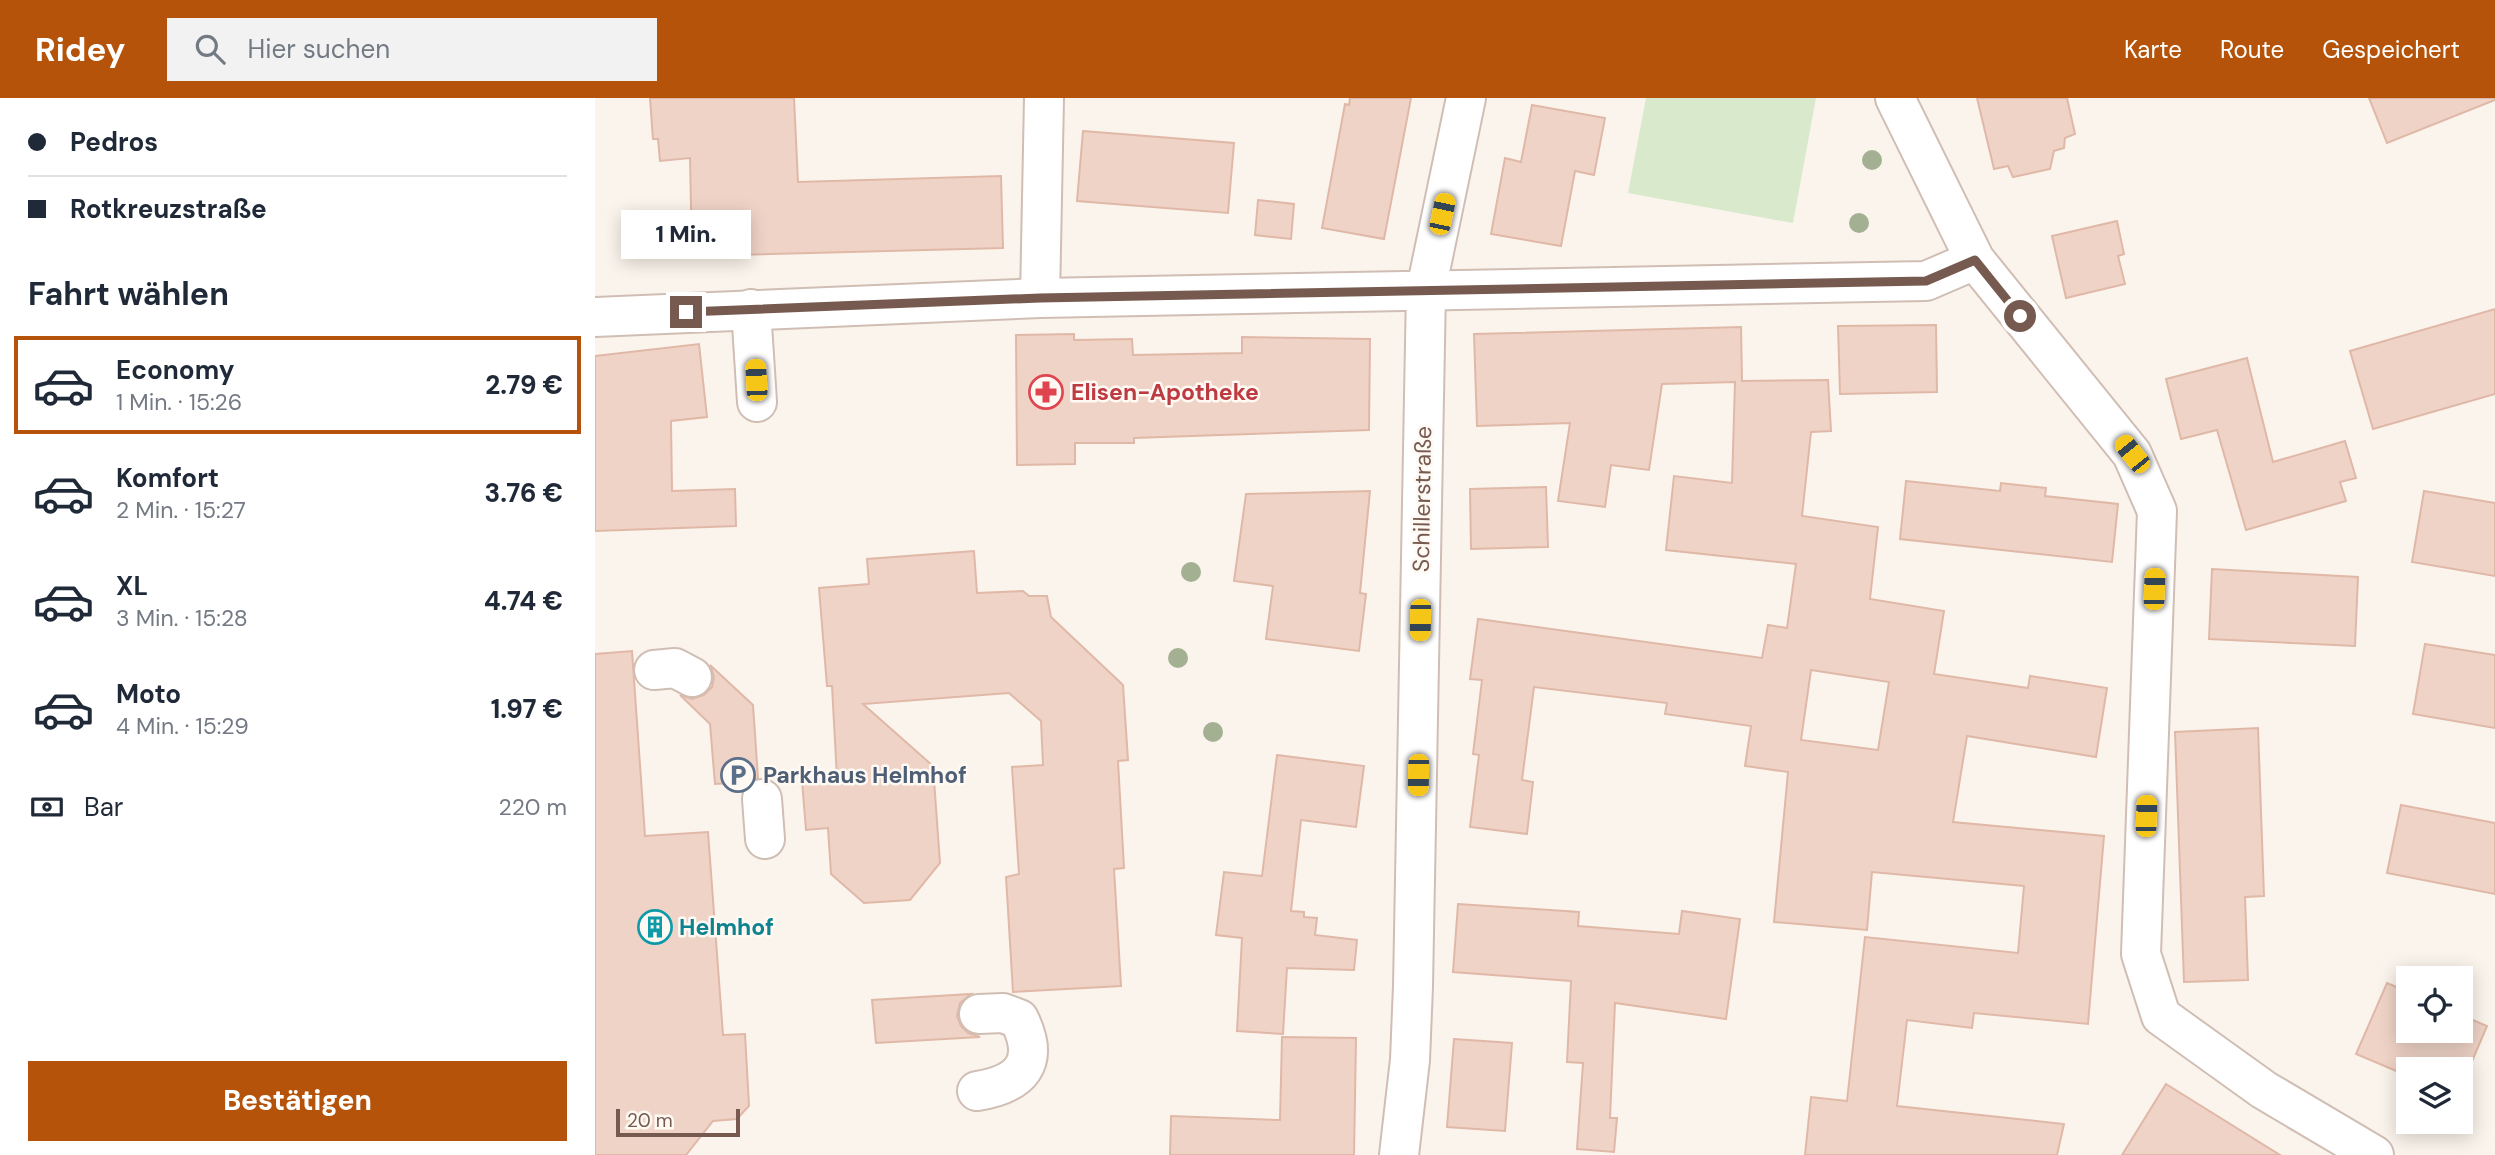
<!DOCTYPE html>
<html lang="de">
<meta charset="utf-8">
<style>
:root{--surface:#fff;--page:#f2f2f3;--text:#1f2937;--muted:#747a83;--line:#e0e1e3;--accent:#b45309}
body{margin:0;font-family:"DM Sans",sans-serif;background:var(--page);color:var(--text);height:100vh;display:flex;flex-direction:column;font-size:26px;white-space:nowrap}
*{box-sizing:border-box;margin:0}
p{font-size:23px;color:var(--muted)}
.icon{flex:none;width:38px;height:38px;fill:none;stroke:currentColor;stroke-width:2;stroke-linecap:round;stroke-linejoin:round}
.map{position:relative;flex:1;overflow:hidden}
.details{display:flex;flex-direction:column;background:var(--surface);width:595px}
.details>*{flex:none}
.hud{display:grid;align-content:center;height:154px;padding:0 28px;background:var(--surface)}
.tools{position:absolute;left:1801px;top:868px;display:grid;gap:14px}
.tools a{display:grid;place-items:center;width:77px;height:77px;border-radius:0px;background:var(--surface);box-shadow:0 4px 18px #0003;font-size:35px}
.scale{position:absolute;left:21px;bottom:18px;width:124px;box-sizing:border-box;padding-left:7px;border:4px solid #765a50;border-top:0;font-size:19px;line-height:24px;white-space:nowrap;color:#765a50;-webkit-text-stroke:5px #fef9f3;paint-order:stroke}
.end{position:absolute;width:32px;height:32px;margin:-16px;border:9px solid #765a50;background:#fff;box-shadow:0 0 0 4px #fff}
.from{border-radius:50%}
.bubble{position:absolute;height:49px;border-radius:0px;background:var(--surface);box-shadow:0 4px 18px #0003;font-size:23px;font-weight:800;line-height:49px;text-align:center}
.car{position:absolute;width:21px;height:42px;margin:-21px -10px;border-radius:9px;box-shadow:0 0 5px 2px #0007;background:linear-gradient(#f5c518 24%,#345 0 40%,#f5c518 0 76%,#345 0 86%,#f5c518 0)}
.hud b{display:flex;align-items:center;gap:24px;height:66px;font-size:26px}
.hud b+b{border-top:2px solid var(--line)}
.hud i{width:18px;height:18px;background:var(--text)}
ul{padding:0;list-style:none}
li{display:flex;align-items:center;gap:21px;height:98px;margin:0 14px 10px;padding:0 14px;border:4px solid transparent;border-radius:0px}
li div{flex:1}
li b{display:block;font-size:26px}
li em{font-style:normal;font-weight:800}
li.current{border-color:var(--accent)}
li>.icon{width:63px;height:63px;stroke-width:1.5}
h2{padding:0 28px;font-size:32px;line-height:84px}
.pay{display:flex;align-items:center;gap:18px;height:77px;padding:0 28px;font-size:26px}
.pay p{margin-inline-start:auto}
.action{display:flex;gap:14px;margin-top:auto;padding:14px 28px}
.action a{flex:1;height:80px;border-radius:0px;background:var(--accent);color:#fff;font-size:28px;font-weight:800;line-height:80px;text-align:center}
header{display:flex;align-items:center;gap:42px;box-sizing:border-box;height:98px;padding:0 35px;background:var(--accent);color:#fff}
header strong{font-size:33px}
nav{display:flex;gap:38px;margin-inline-start:auto;font-size:24px}
.search{width:490px;height:63px;background:var(--page);display:flex;align-items:center;gap:18px;box-sizing:border-box;padding:0 24px;border-radius:0px;color:var(--muted);font-size:26px}
main{display:flex;flex:1;min-height:0}
.map>svg:first-child{display:block}
.green{fill:#d9e9cb}
.building{fill:#efd3c6;stroke:#e0b8a7;stroke-width:2;fill-rule:evenodd}
.lines{fill:none;stroke-linecap:round;stroke-linejoin:round}
.minor-casing{stroke:#d0beb4;stroke-width:42}
.minor{stroke:#fff;stroke-width:38}
.tree{fill:#a3b192}
.route{stroke:#765a50;stroke-width:9}
.labels{text-anchor:middle;stroke-width:5;stroke-linejoin:round;paint-order:stroke}
.health-label{font-size:23px;font-weight:bold;fill:#be3a42;stroke:#fef9f3;text-anchor:start}
.street-label{font-size:23px;fill:#765a50;stroke:#fef9f3}
.service-label{font-size:23px;font-weight:bold;fill:#4e5e75;stroke:#fef9f3;text-anchor:start}
.culture-label{font-size:23px;font-weight:bold;fill:#0d838f;stroke:#fef9f3;text-anchor:start}
</style>
<header>
<strong>Ridey</strong>
<div class="search"><svg class="icon" aria-label="search" viewBox="0 0 24 24"><circle cx="10" cy="10" r="6"/><path d="M15 15l6 6"/></svg>Hier suchen</div>
<nav><a>Karte</a><a>Route</a><a>Gespeichert</a></nav>
</header>
<main>
<section class="details">
<div class="hud">
<b><i class="from"></i>Pedros</b>
<b><i></i>Rotkreuzstraße</b>
</div>
<h2>Fahrt wählen</h2>
<ul>
<li class="current"><svg class="icon" aria-label="car" viewBox="0 0 24 24"><path d="M5 17H2v-5l4-1 3-4h7l3 4 3 1v5h-3M9 17h6M6 11h13"/><circle cx="7" cy="17" r="2"/><circle cx="17" cy="17" r="2"/></svg><div><b>Economy</b><p>1 Min. · 15:26</p></div><em>2.79 €</em></li>
<li><svg class="icon" aria-label="car" viewBox="0 0 24 24"><path d="M5 17H2v-5l4-1 3-4h7l3 4 3 1v5h-3M9 17h6M6 11h13"/><circle cx="7" cy="17" r="2"/><circle cx="17" cy="17" r="2"/></svg><div><b>Komfort</b><p>2 Min. · 15:27</p></div><em>3.76 €</em></li>
<li><svg class="icon" aria-label="car" viewBox="0 0 24 24"><path d="M5 17H2v-5l4-1 3-4h7l3 4 3 1v5h-3M9 17h6M6 11h13"/><circle cx="7" cy="17" r="2"/><circle cx="17" cy="17" r="2"/></svg><div><b>XL</b><p>3 Min. · 15:28</p></div><em>4.74 €</em></li>
<li><svg class="icon" aria-label="car" viewBox="0 0 24 24"><path d="M5 17H2v-5l4-1 3-4h7l3 4 3 1v5h-3M9 17h6M6 11h13"/><circle cx="7" cy="17" r="2"/><circle cx="17" cy="17" r="2"/></svg><div><b>Moto</b><p>4 Min. · 15:29</p></div><em>1.97 €</em></li>
</ul>
<div class="pay"><svg class="icon" aria-label="cash" viewBox="0 0 24 24"><path d="M3 7h18v10H3z"/><circle cx="12" cy="12" r="2"/></svg>Bar<p>220 m</p></div>
<div class="action"><a>Bestätigen</a></div>
</section>
<div class="map">
<svg width="1900" height="1057" viewBox="0 0 1900 1057">
<rect width="100%" height="100%" fill="#fbf4ec"/>
<path class="green" d="M 1051,0 L 1221,0 L 1198,125 L 1033,95 Z"/>
<g class="building">
<path d="M 55,0 L 199,0 L 203,84 L 406,78 L 408,150 L 97,158 L 95,60 L 65,63 L 63,41 L 58,41 Z"/>
<path d="M 755,0 L 816,0 L 789,141 L 727,130 L 750,6 L 754,7 Z"/>
<path d="M 1382,0 L 1472,0 L 1480,36 L 1470,40 L 1469,50 L 1459,53 L 1455,71 L 1418,79 L 1413,68 L 1399,71 Z"/>
<path d="M 1774,0 L 1900,0 L 1900,2 L 1792,45 Z"/>
<path d="M 937,7 L 1010,20 L 999,77 L 980,73 L 966,148 L 896,136 L 910,60 L 926,64 Z"/>
<path d="M 488,33 L 639,45 L 633,115 L 482,103 Z"/>
<path d="M 663,102 L 699,106 L 696,141 L 660,137 Z"/>
<path d="M 1522,123 L 1529,156 L 1523,158 L 1530,186 L 1471,200 L 1457,138 Z"/>
<path d="M 1900,211 L 1900,296 L 1778,331 L 1755,253 Z"/>
<path d="M 1341,227 L 1342,294 L 1245,296 L 1243,228 Z"/>
<path d="M 1146,229 L 1147,283 L 1233,282 L 1236,333 L 1216,334 L 1207,418 L 1283,429 L 1275,501 L 1349,513 L 1339,576 L 1433,590 L 1435,578 L 1512,590 L 1501,659 L 1372,638 L 1358,724 L 1509,738 L 1493,926 L 1379,915 L 1377,930 L 1312,922 L 1302,1008 L 1469,1026 L 1462,1057 L 1210,1057 L 1216,999 L 1252,1003 L 1270,839 L 1423,855 L 1429,788 L 1277,774 L 1272,832 L 1179,824 L 1193,674 L 1150,668 L 1156,628 L 1070,616 L 1072,605 L 939,589 L 927,682 L 938,684 L 932,736 L 875,729 L 884,657 L 878,656 L 887,582 L 875,581 L 883,521 L 1167,560 L 1173,527 L 1192,530 L 1201,466 L 1071,452 L 1079,378 L 1137,385 L 1140,284 L 1067,286 L 1054,372 L 1016,367 L 1010,409 L 963,403 L 975,325 L 882,328 L 879,236 ZM 1216,572 L 1294,584 L 1283,652 L 1206,642 Z"/>
<path d="M 479,236 L 479,242 L 537,241 L 538,257 L 647,255 L 647,239 L 775,241 L 774,332 L 539,340 L 539,345 L 480,345 L 480,366 L 422,367 L 421,237 Z"/>
<path d="M 104,246 L 112,319 L 76,323 L 77,393 L 140,391 L 141,428 L 0,433 L 0,258 Z"/>
<path d="M 1652,260 L 1678,364 L 1750,343 L 1761,380 L 1745,384 L 1751,403 L 1651,432 L 1622,332 L 1586,341 L 1571,281 Z"/>
<path d="M 1311,383 L 1405,393 L 1406,385 L 1451,390 L 1450,398 L 1523,406 L 1517,464 L 1305,441 Z"/>
<path d="M 951,389 L 953,449 L 876,451 L 875,391 Z"/>
<path d="M 775,393 L 765,495 L 771,496 L 764,553 L 671,541 L 678,488 L 639,483 L 651,396 Z"/>
<path d="M 1829,393 L 1900,405 L 1900,478 L 1817,464 Z"/>
<path d="M 379,453 L 382,495 L 428,493 L 434,498 L 452,498 L 456,519 L 528,587 L 533,662 L 523,663 L 529,770 L 519,771 L 526,888 L 418,894 L 411,779 L 424,776 L 417,669 L 448,667 L 446,623 L 414,595 L 268,606 L 338,668 L 345,765 L 315,802 L 269,805 L 236,776 L 233,730 L 211,732 L 207,683 L 242,680 L 237,588 L 232,588 L 224,490 L 274,486 L 272,461 Z"/>
<path d="M 1617,471 L 1763,479 L 1760,548 L 1614,541 Z"/>
<path d="M 1830,546 L 1900,557 L 1900,630 L 1818,616 Z"/>
<path d="M 37,553 L 50,738 L 113,734 L 128,937 L 150,936 L 154,1008 L 142,1021 L 118,1023 L 91,1057 L 0,1057 L 0,556 Z"/>
<path d="M 115,567 L 158,607 L 163,680 L 154,684 L 120,686 L 115,626 L 85,597 L 97,601 L 109,597 L 117,589 L 119,579 Z"/>
<path d="M 1663,630 L 1669,798 L 1650,799 L 1653,882 L 1589,884 L 1580,634 Z"/>
<path d="M 682,657 L 769,668 L 761,729 L 706,722 L 696,813 L 709,814 L 709,819 L 722,820 L 720,837 L 762,842 L 759,872 L 692,870 L 688,936 L 642,933 L 647,840 L 621,837 L 629,774 L 667,778 Z"/>
<path d="M 1806,707 L 1900,725 L 1900,796 L 1792,775 Z"/>
<path d="M 863,806 L 984,814 L 983,828 L 1084,836 L 1087,813 L 1145,821 L 1131,921 L 1020,905 L 1015,1020 L 1022,1020 L 1019,1054 L 982,1051 L 988,965 L 972,964 L 976,883 L 858,874 Z"/>
<path d="M 1792,885 L 1813,894 L 1813,933 L 1866,933 L 1866,917 L 1892,928 L 1866,989 L 1866,971 L 1813,971 L 1813,978 L 1761,956 Z"/>
<path d="M 376,896 L 365,905 L 362,918 L 366,928 L 373,935 L 385,939 L 281,945 L 277,902 Z"/>
<path d="M 687,939 L 761,940 L 759,1057 L 575,1057 L 576,1018 L 685,1022 Z"/>
<path d="M 859,941 L 917,945 L 910,1033 L 852,1029 Z"/>
<path d="M 1571,986 L 1685,1057 L 1527,1057 Z"/>
</g>
<g class="lines">
<g class="minor-casing">
<g id="minor">
<path d="M 1300,0 L 1380,162 L 1537,356 L 1562,413 L 1546,856 L 1566,918 L 1669,992 L 1779,1057"/>
<path d="M 445,200 L 449,0"/>
<path d="M 156,211 L 162,304"/>
<path d="M 0,219 L 445,200 L 1331,183 L 1380,162"/>
<path d="M 59,572 L 80,570 L 97,579"/>
<path d="M 167,701 L 170,741"/>
<path d="M 382,993 C 426,986 446,965 424,921 L 408,915 L 384,916"/>
<path d="M 804,1057 L 815,962 L 818,888 L 831,192 L 871,0"/>
</g>
</g>
<use href="#minor" class="minor"/>
</g>
<g class="tree">
<circle cx="1277" cy="62" r="10"/>
<circle cx="1264" cy="125" r="10"/>
<circle cx="596" cy="474" r="10"/>
<circle cx="583" cy="560" r="10"/>
<circle cx="618" cy="634" r="10"/>
</g>
<g class="lines">
<path class="route" d="M 91,214 L 445,200 L 1331,183 L 1380,162 L 1425,218"/>
</g>
<defs>
<g id="pharmacy-ring" transform="scale(1.75)"><circle r="9.5" fill="#fef9f3" stroke="#e0444e" stroke-width="1.5"/><path d="M-2-6h4v4h4v4h-4v4h-4v-4h-4v-4h4Z" fill="#e0444e"/></g>
<g id="parking-ring" transform="scale(1.75)"><circle r="9.5" fill="#fef9f3" stroke="#5c6f8a" stroke-width="1.5"/><path d="M-3.5-5.5H1a3.5 3.5 0 0 1 0 7H-1V5.5H-3.5ZM-1-3.4V-.6H.8a1.4 1.4 0 0 0 0-2.8Z" fill="#5c6f8a"/></g>
<g id="building-ring" transform="scale(1.75)"><circle r="9.5" fill="#fef9f3" stroke="#0f9aa8" stroke-width="1.5"/><path d="M-4-6H4V6H1V3H-1V6H-4ZM-2.5-4.3h1.7v1.8h-1.7ZM.8-4.3h1.7v1.8H.8ZM-2.5-1h1.7V.8h-1.7ZM.8-1h1.7V.8H.8Z" fill="#0f9aa8"/></g>
</defs>
<g fill-rule="evenodd">
<use href="#pharmacy-ring" x="451" y="294"/>
<use href="#parking-ring" x="143" y="677"/>
<use href="#building-ring" x="60" y="829"/>
</g>
<g class="labels">
<g class="health-label">
<text x="476" y="302">Elisen-Apotheke</text>
</g>
<g class="street-label">
<text transform="translate(827 401) rotate(-89)" y="8">Schillerstraße</text>
</g>
<g class="service-label">
<text x="168" y="685">Parkhaus Helmhof</text>
</g>
<g class="culture-label">
<text x="84" y="837">Helmhof</text>
</g>
</g>
</svg>
<div class="tools">
<a><svg class="icon" aria-label="locate" viewBox="0 0 24 24"><circle cx="12" cy="12" r="6"/><path d="M12 2v4M12 18v4M2 12h4M18 12h4"/></svg></a>
<a><svg class="icon" aria-label="layers" viewBox="0 0 24 24"><path d="M12 4l9 5-9 5-9-5zM3 14l9 5 9-5"/></svg></a>
</div>
<div class="scale">20 m</div>
<i class="end from" style="left:1425px;top:218px"></i>
<i class="end" style="left:91px;top:214px"></i>
<div class="bubble" style="left:26px;top:112px;width:130px">1 Min.</div>
<i class="car" style="left:847px;top:116px;rotate:12deg"></i>
<i class="car" style="left:161px;top:282px;rotate:357deg"></i>
<i class="car" style="left:1537px;top:356px;rotate:321deg"></i>
<i class="car" style="left:1559px;top:491px;rotate:2deg"></i>
<i class="car" style="left:825px;top:522px;rotate:181deg"></i>
<i class="car" style="left:823px;top:677px;rotate:181deg"></i>
<i class="car" style="left:1551px;top:718px;rotate:2deg"></i>
</div>
</main>
